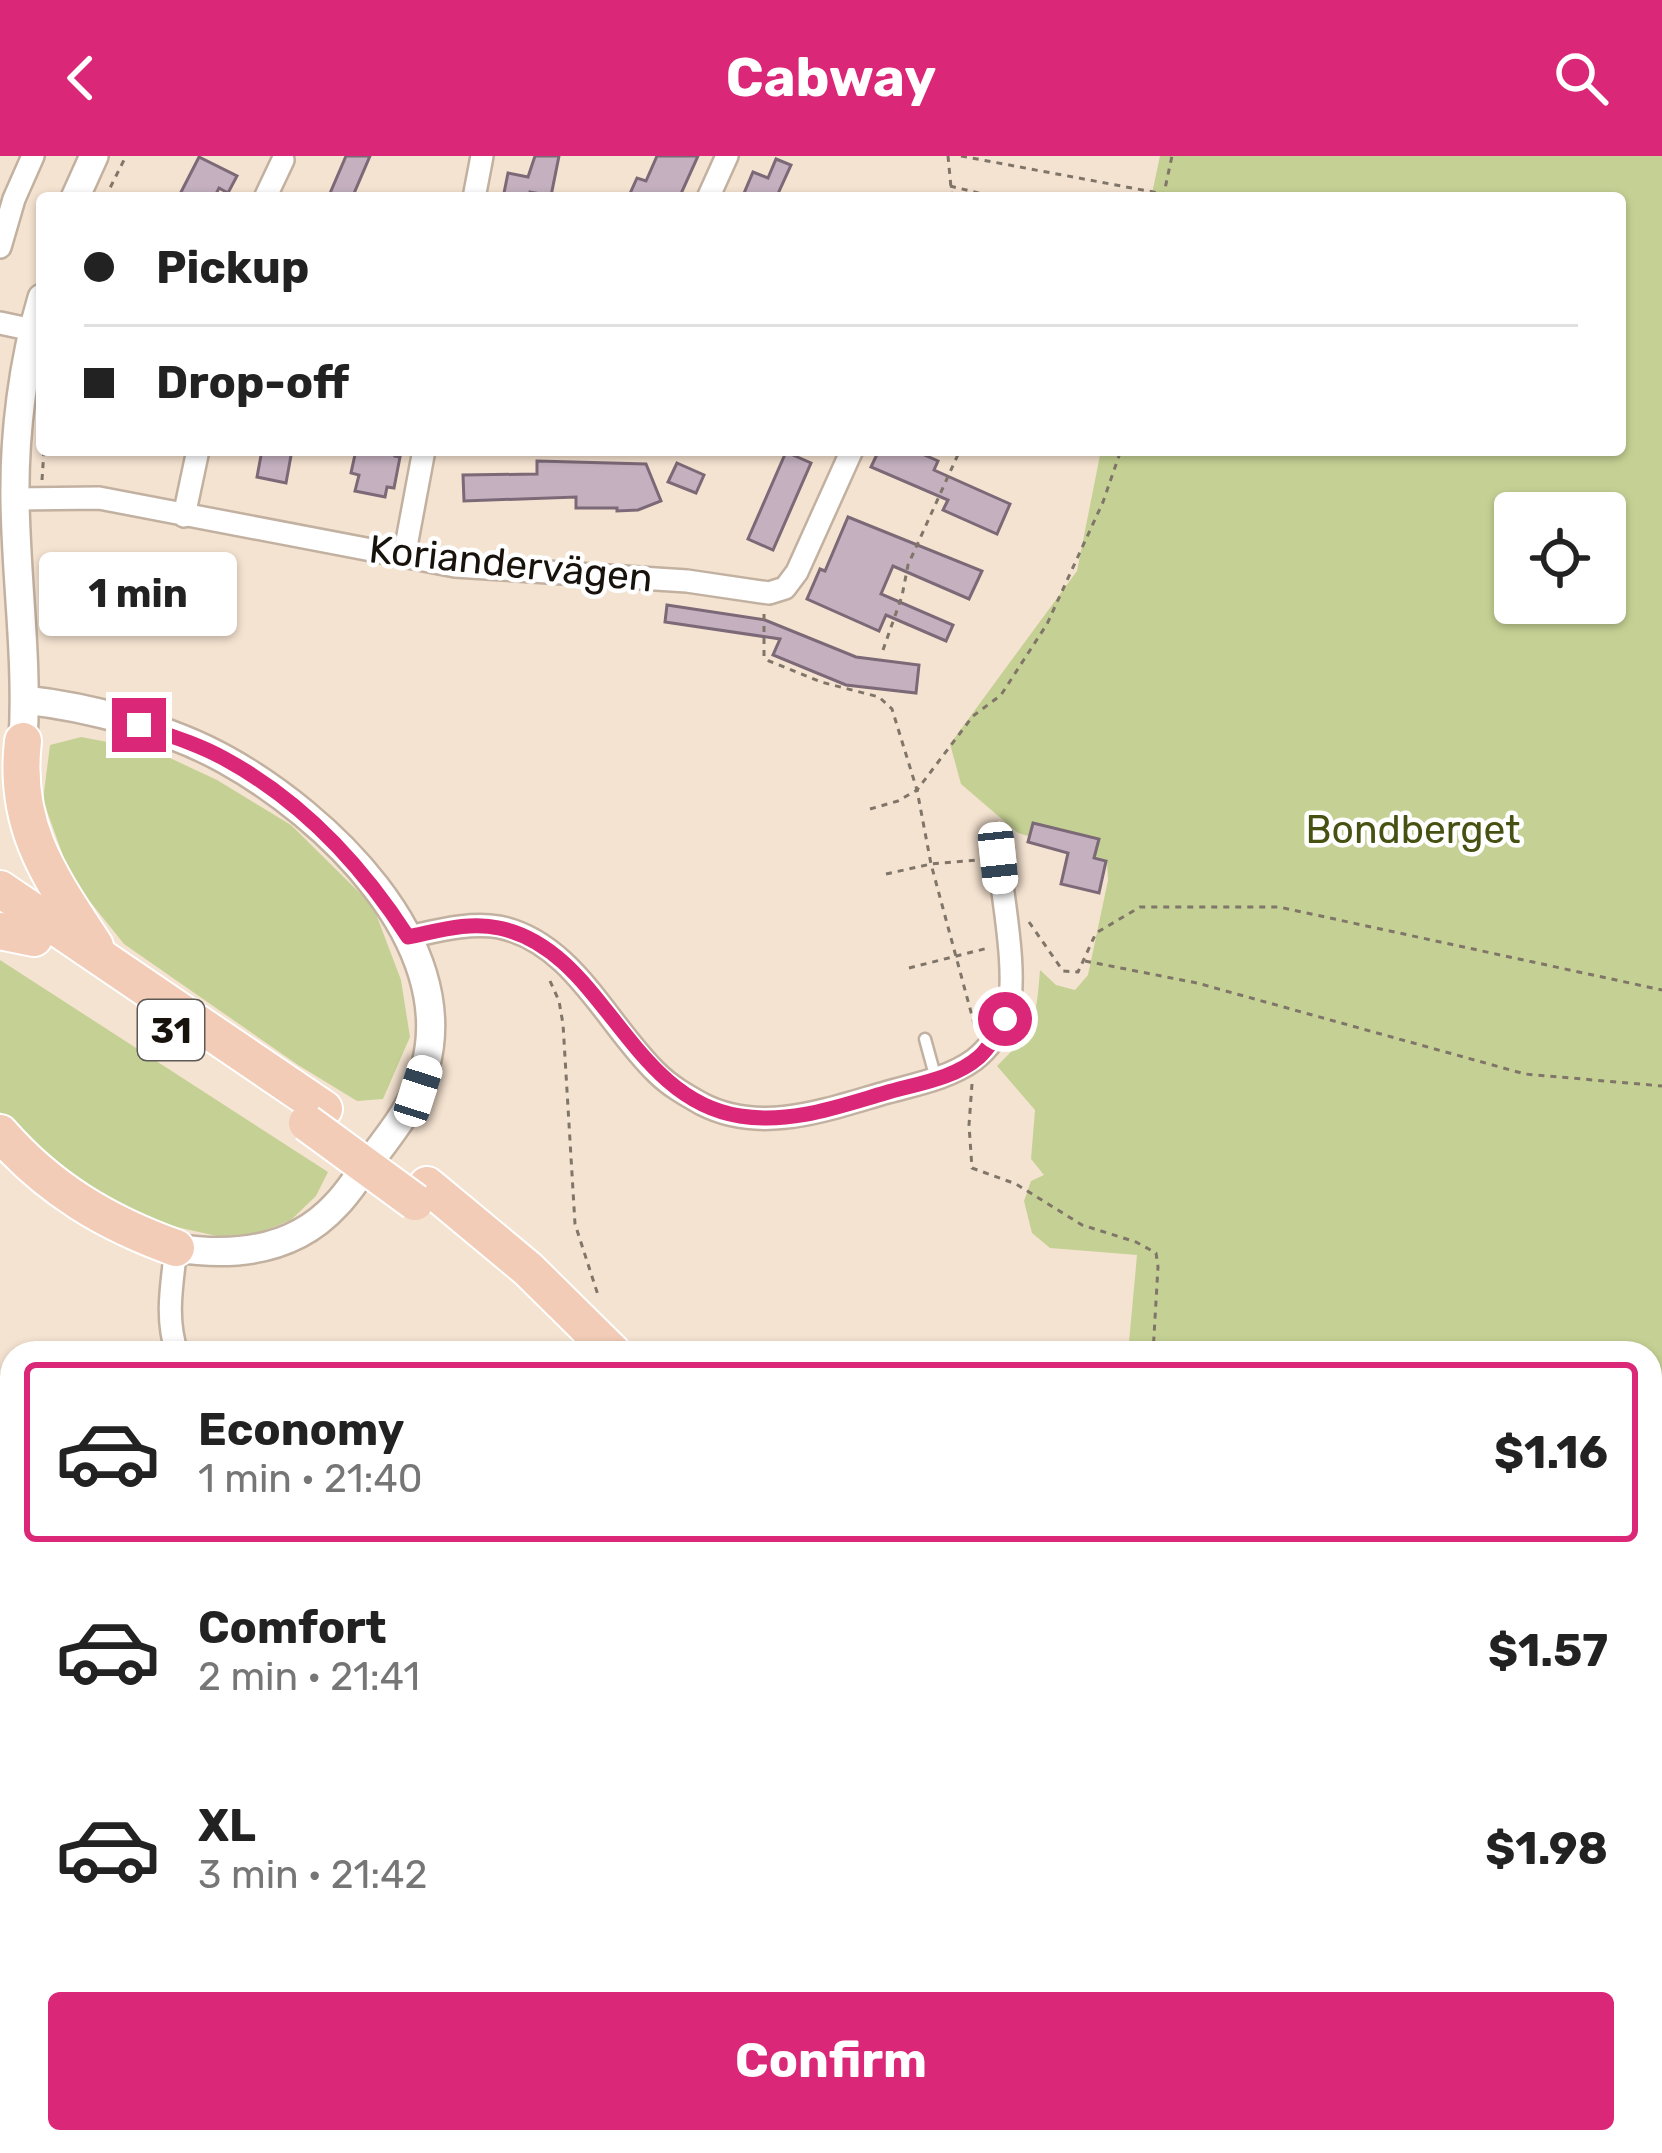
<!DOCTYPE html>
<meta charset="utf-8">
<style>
:root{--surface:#fff;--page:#f2f2f2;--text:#222;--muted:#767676;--line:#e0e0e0;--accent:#db2777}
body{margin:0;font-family:Rubik,sans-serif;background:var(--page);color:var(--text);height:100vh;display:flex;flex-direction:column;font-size:45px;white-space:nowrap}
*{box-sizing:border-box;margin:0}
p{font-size:39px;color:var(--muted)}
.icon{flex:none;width:66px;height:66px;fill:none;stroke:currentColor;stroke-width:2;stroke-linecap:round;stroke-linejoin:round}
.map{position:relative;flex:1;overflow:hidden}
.drawer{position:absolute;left:0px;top:1185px;width:1662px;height:813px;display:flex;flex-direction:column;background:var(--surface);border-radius:36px 36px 0 0;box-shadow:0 3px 9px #0004}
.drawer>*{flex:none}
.banner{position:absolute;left:36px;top:36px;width:1590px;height:264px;border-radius:12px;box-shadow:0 3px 9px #0004;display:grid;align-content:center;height:264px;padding:0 48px;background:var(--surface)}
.buttons{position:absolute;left:1494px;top:336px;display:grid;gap:24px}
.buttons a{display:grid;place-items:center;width:132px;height:132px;border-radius:12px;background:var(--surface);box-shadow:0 3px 9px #0004;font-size:60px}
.end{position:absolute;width:54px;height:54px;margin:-27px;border:15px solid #db2777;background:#fff;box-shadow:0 0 0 6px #fff}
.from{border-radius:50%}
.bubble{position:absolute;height:84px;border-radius:12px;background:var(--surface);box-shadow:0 3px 9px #0004;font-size:39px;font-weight:700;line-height:84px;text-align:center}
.car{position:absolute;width:36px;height:72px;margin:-36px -18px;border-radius:15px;box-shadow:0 0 9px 3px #0007;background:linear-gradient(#fff 24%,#345 0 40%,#fff 0 76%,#345 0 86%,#fff 0)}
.banner b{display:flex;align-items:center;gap:42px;height:114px;font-size:45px}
.banner b+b{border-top:3px solid var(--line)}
.banner i{width:30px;height:30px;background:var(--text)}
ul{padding:21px 0 0;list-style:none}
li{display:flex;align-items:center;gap:36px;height:180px;margin:0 24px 18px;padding:0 24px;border:6px solid transparent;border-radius:12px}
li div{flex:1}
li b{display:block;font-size:45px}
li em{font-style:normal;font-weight:700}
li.current{border-color:var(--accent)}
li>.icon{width:108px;height:108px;stroke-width:1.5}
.action{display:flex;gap:24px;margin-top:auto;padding:24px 48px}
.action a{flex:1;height:138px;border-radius:12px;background:var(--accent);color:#fff;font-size:48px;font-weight:700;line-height:138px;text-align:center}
header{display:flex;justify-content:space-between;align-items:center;height:156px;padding:0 48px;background:var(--accent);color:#fff;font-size:54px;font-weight:700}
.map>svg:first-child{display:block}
.green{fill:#c5d194;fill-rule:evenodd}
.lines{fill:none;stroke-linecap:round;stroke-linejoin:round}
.stream{stroke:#26b4b7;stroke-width:6}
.building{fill:#c4b0bf;stroke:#7c6977;stroke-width:3}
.service-casing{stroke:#c2b1a0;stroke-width:15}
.minor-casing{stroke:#c2b1a0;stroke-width:26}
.tertiary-casing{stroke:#c2b1a0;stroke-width:32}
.trunk-casing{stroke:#fff;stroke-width:40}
.path{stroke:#807569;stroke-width:3;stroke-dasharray:6 6;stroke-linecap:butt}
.service{stroke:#fff;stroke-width:10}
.minor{stroke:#fff;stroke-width:21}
.tertiary{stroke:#fff;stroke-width:27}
.trunk{stroke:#f2ccb6;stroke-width:36}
.trunk-bridge-casing{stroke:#fff;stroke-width:40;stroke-linecap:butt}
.trunk-bridge{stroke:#f2ccb6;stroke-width:36}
.route{stroke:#db2777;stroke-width:15}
.labels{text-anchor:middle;stroke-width:9;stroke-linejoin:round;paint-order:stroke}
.shield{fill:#fff;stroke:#5d5955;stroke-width:3}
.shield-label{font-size:36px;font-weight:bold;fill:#18120c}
.street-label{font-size:39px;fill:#18120c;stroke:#fff}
.park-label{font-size:39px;fill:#475111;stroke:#fff}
</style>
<header><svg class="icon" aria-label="back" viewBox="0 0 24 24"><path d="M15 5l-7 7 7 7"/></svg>Cabway<svg class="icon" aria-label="search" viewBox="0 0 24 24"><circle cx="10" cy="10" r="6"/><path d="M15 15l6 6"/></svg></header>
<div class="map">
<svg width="1662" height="1997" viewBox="0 0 1662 1997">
<rect width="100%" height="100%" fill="#f5e3d1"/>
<g class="green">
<path d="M 1160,0 L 1662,0 L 1662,1997 L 1084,1997 L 1080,1986 L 1650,1986 L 1650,1197 L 1128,1197 L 1137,1099 L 1050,1092 L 1032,1077 L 1024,1045 L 1031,1025 L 1044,1019 L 1031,1003 L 1035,954 L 997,910 C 1034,873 1036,867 1040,814 L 1056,829 L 1075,834 L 1088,819 L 1108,724 L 1107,704 L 1018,677 L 961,628 L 950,588 L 1077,415 L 1101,294 L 1620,294 L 1620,42 L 1151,42 ZM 1515,357 L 1605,357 L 1605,447 L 1515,447 Z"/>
<path d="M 81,581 L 155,595 L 217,624 L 291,669 L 373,750 L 401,824 L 410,881 L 383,943 L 357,945 L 298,909 L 124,788 L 71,722 L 43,644 L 50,589 Z"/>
<path d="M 0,804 L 328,1016 L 316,1040 L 291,1064 L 254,1079 L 217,1080 L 163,1068 L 92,1036 L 0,956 Z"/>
<path d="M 0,1738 L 12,1755 L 12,1986 L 148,1986 L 153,1997 L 0,1997 Z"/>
<path d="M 732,1986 L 1018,1986 L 1021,1997 L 730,1997 Z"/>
</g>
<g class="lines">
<g class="stream">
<path d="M 0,1812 L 12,1820"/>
<path d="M 159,1986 L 165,1997"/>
</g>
</g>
<g class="building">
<path d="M 346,0 L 370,0 L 352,42 L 328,42 Z"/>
<path d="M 535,0 L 559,0 L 551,40 L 530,36 L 529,41 L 504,37 L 508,17 L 528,21 Z"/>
<path d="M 657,0 L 698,0 L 680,40 L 685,42 L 628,42 L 637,22 L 646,25 Z"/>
<path d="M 199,1 L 237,20 L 228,37 L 219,32 L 214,42 L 178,42 Z"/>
<path d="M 776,3 L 791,9 L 776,42 L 742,42 L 753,16 L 768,22 Z"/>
<path d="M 262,294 L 292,294 L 286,327 L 257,321 Z"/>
<path d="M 356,294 L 397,294 L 395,300 L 400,301 L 394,332 L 387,331 L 385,341 L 355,335 L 359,319 L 351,317 Z"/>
<path d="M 879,294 L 913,294 L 938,305 L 934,314 L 1010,348 L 997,378 L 943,354 L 948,344 L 871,311 Z"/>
<path d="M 786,296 L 811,307 L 773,394 L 748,383 Z"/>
<path d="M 537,305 L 646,308 L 661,345 L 638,354 L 617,355 L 617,352 L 576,352 L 576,341 L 464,345 L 463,319 L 537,318 Z"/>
<path d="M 677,307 L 704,319 L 696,337 L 668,326 Z"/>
<path d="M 848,361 L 982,415 L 969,443 L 893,410 L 881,438 L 953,469 L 946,485 L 886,459 L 879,475 L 807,443 L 820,413 L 825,415 Z"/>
<path d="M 667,449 L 765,464 L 856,501 L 919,509 L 916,537 L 846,529 L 773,499 L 780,483 L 665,466 Z"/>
<path d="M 1033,667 L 1099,683 L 1094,702 L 1106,705 L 1099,737 L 1061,728 L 1068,697 L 1028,686 Z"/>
</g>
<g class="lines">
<g class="service-casing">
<path id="service" d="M 925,883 L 936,923"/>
</g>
<g class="minor-casing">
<g id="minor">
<path d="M 265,42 L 283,4"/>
<path d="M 474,42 L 482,0"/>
<path d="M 708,42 L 727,0"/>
<path d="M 0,91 L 14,43 L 33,0"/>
<path d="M 0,167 L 33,174"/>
<path d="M 15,343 L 99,342 L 455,410 L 687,425 L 769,437 L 785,432 L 797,416 L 852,294"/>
<path d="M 184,360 L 198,294"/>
<path d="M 404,401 L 424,294"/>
<path d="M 408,781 C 437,775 469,766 499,771 C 573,786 607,869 657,917 C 670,930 686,939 702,948 C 762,979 828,953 888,936 C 917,928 949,922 974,904 C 987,894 1000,877 1006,861 C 1021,823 999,724 996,680"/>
<path d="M 176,1092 C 172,1128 165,1162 177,1197"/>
<path d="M 432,1986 L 434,1997"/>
</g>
</g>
<g class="tertiary-casing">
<g id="tertiary">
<path d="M 75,42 L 94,0"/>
<path d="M 25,544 C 89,551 169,572 226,604 C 325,659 460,785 425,912 C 414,951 388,981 364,1013 C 355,1025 347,1038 336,1049 C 294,1095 234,1101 176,1092"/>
<path d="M 23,585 C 28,504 16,424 15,344 C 14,278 23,205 42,142"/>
</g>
</g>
<g class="trunk-casing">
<g id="trunk">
<path d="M 23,585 C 13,671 50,721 95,790"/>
<path d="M 0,733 L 324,953"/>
<path d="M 0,775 L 34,782"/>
<path d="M 0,977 C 49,1033 106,1067 176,1092"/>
<path d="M 427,1029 L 528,1113 L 613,1197"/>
<path d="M 1063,1986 L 1067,1997"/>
</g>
</g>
<g class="path">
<path d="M 948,0 L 952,42"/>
<path d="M 961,0 L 1164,38"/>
<path d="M 950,30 L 999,42"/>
<path d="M 105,42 L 126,0"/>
<path d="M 1163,42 L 1172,0"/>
<path d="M 42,324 L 44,294"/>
<path d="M 764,458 L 764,501 L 769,505 L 821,526 L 879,541 L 892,553 L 917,634 L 931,708 L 975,871"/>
<path d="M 883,494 L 902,440 L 908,409 L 960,294"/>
<path d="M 870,653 L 898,645 L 917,634 L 973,560 L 1001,539 L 1047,468 L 1103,346 L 1121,294"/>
<path d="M 886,718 L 931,708 L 979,704"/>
<path d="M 1029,766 L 1063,815 L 1078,816 L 1096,777 L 1140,751 L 1279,751 L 1662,834"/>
<path d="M 1085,805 L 1197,827 L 1525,918 L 1662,930"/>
<path d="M 909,812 L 988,792"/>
<path d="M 550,825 L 559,845 L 563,868 L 575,1068 L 598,1139"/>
<path d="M 972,928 L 969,969 L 972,1012 L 1016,1028 L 1082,1069 L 1136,1086 L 1156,1097 L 1158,1111 L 1153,1197"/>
<path d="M 0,1909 L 12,1912"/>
<path d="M 83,1997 L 92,1986"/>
</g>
<use href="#service" class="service"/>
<use href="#minor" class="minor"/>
<use href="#tertiary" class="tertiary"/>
<use href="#trunk" class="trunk"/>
<g class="trunk-bridge-casing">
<path id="trunk-bridge" d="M 307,967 L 415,1046"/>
</g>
<use href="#trunk-bridge" class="trunk-bridge"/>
</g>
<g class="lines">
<path class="route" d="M 139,569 C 168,579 198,588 225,603 C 302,645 361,708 408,781 C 438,775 469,765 499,772 C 603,793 628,943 740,960 C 791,968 837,951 885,937 C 915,928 954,923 979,901 C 990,891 998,876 1005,863"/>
</g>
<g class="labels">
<rect class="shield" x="138" y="844" width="66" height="60" rx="9"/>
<g class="shield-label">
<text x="171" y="887">31</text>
</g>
<g class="street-label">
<text transform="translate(511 407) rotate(6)" y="14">Koriandervägen</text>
</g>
<g class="park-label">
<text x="1413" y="687">Bondberget</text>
</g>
</g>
</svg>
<div class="buttons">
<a><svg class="icon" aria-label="locate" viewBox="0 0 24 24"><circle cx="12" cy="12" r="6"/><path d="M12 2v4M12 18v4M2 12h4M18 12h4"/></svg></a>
</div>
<i class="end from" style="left:1005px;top:863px"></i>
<i class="end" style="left:139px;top:569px"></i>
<div class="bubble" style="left:39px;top:396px;width:198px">1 min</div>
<i class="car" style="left:998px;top:702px;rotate:174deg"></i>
<i class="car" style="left:418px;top:935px;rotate:18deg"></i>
<div class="banner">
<b><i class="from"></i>Pickup</b>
<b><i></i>Drop-off</b>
</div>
<section class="drawer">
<ul>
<li class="current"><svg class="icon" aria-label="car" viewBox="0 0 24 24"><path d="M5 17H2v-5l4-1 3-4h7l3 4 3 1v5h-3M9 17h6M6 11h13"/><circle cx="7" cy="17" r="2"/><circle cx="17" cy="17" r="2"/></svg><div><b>Economy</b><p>1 min · 21:40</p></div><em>$1.16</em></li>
<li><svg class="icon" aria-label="car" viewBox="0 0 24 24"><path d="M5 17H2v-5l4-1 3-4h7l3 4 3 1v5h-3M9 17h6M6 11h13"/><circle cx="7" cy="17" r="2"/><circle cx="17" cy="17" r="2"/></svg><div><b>Comfort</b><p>2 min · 21:41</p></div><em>$1.57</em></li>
<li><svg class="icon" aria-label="car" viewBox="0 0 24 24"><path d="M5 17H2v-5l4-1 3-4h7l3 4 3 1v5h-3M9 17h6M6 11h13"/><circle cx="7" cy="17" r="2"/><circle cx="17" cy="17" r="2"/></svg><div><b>XL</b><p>3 min · 21:42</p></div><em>$1.98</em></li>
</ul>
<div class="action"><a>Confirm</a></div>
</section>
</div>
